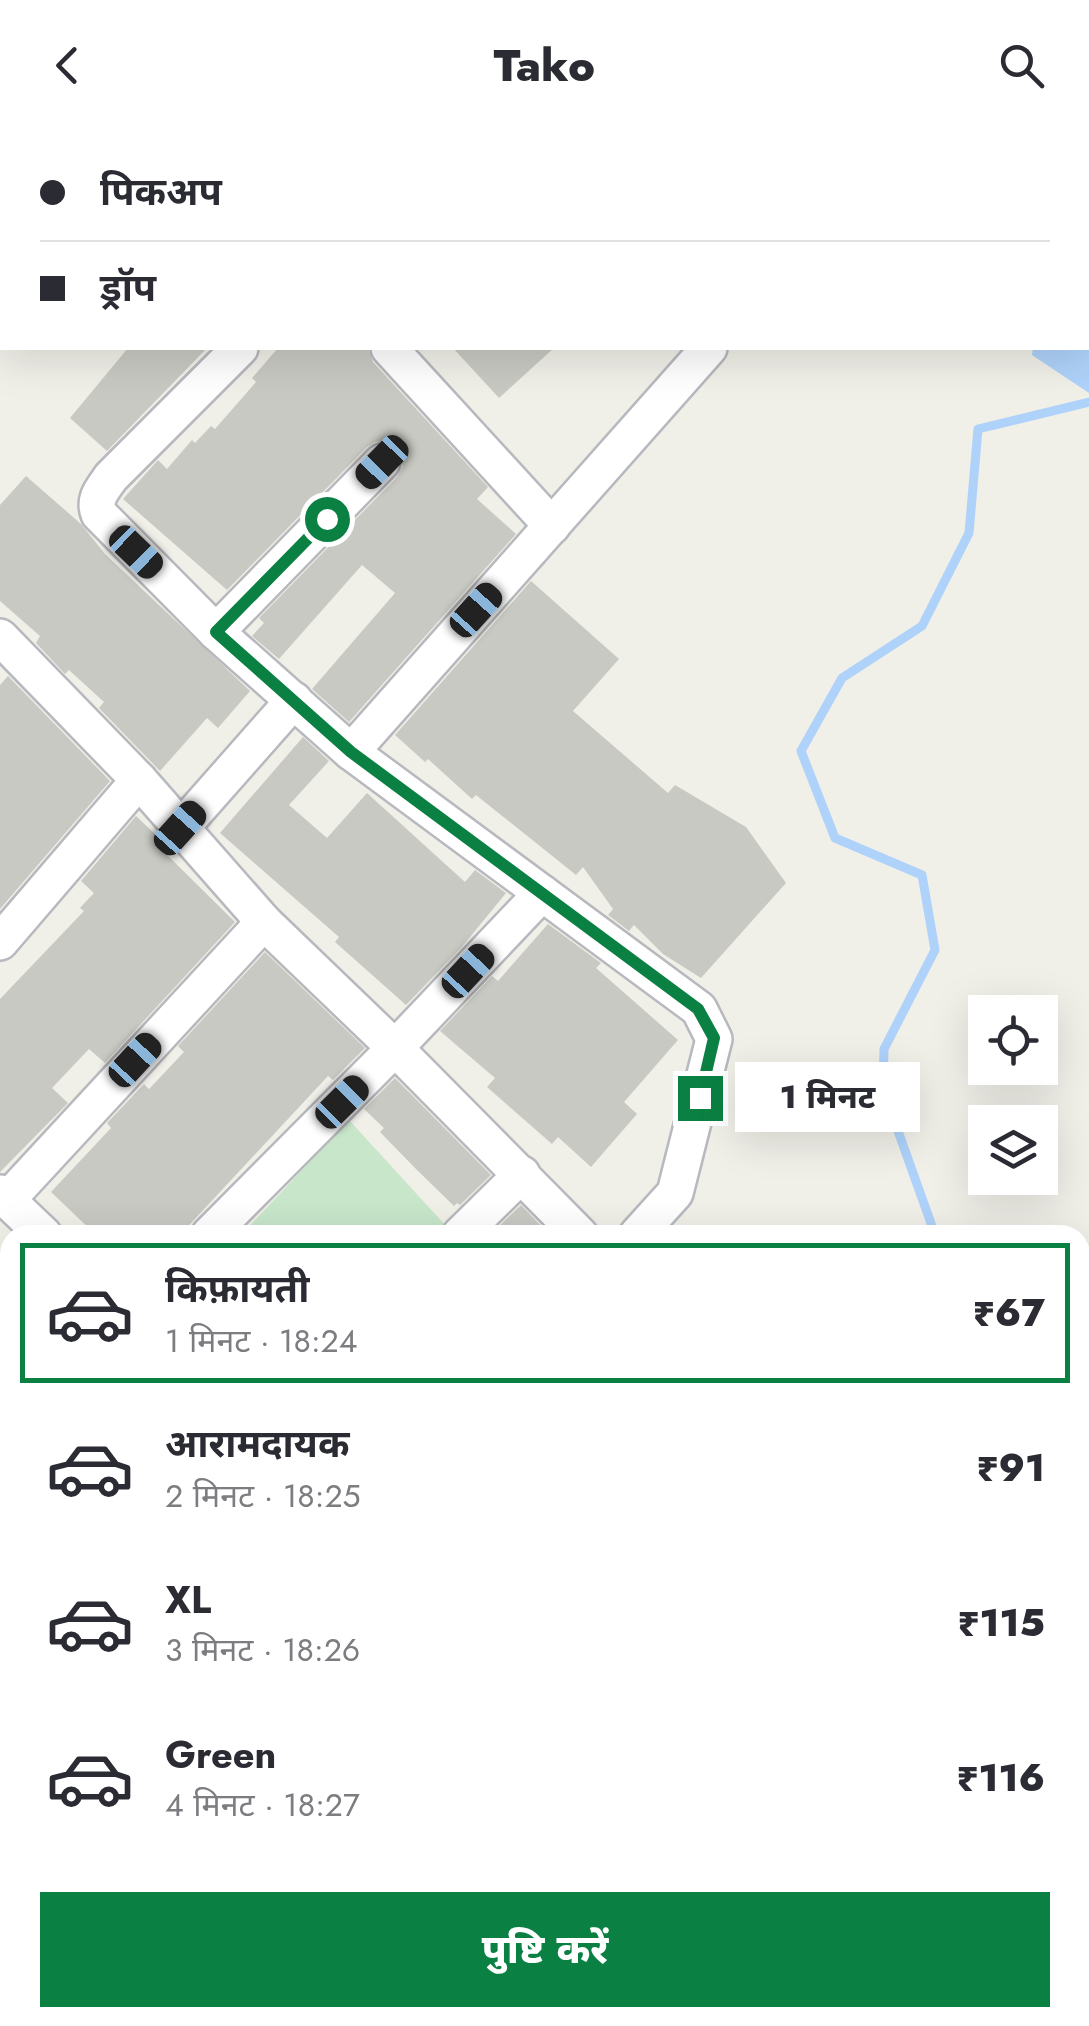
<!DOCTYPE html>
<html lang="hi">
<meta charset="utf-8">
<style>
:root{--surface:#fff;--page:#f2f2f3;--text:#2b2b33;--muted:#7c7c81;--line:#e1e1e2;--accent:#0b8043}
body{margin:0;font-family:Jost,"Noto Sans Devanagari",sans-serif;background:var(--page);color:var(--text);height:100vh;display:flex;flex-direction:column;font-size:38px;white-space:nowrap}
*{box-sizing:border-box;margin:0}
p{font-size:32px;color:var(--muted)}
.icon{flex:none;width:55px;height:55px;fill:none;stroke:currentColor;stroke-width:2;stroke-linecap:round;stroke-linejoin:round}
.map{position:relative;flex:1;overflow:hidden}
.panel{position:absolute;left:0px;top:1095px;width:1090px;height:802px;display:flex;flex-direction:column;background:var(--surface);border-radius:30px 30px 0 0;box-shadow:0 10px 40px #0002}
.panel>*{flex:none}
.guide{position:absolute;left:0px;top:0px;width:1090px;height:220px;box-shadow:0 10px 40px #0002;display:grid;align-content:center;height:220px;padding:0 40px;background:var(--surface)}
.fabs{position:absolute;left:968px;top:865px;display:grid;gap:20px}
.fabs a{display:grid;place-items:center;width:90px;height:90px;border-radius:0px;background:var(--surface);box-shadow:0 10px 40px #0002;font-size:50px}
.end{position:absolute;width:45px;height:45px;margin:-22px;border:12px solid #0b8043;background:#fff;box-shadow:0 0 0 5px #fff}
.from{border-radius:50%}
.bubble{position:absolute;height:70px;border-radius:0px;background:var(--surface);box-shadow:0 10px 40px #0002;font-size:32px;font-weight:800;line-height:70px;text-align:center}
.car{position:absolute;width:30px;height:60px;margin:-30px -15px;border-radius:12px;box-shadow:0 0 8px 2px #0007;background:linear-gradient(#222 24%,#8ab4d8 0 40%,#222 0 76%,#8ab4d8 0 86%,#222 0)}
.guide b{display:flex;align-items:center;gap:35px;height:95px;font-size:38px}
.guide b+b{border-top:2px solid var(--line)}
.guide i{width:25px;height:25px;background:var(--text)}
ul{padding:18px 0 0;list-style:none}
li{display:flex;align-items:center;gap:30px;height:140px;margin:0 20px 15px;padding:0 20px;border:5px solid transparent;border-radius:0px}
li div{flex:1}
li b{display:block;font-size:38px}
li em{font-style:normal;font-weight:800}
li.selected{border-color:var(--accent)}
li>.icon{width:90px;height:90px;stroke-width:1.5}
.cta{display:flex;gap:20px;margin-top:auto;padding:20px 40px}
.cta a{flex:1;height:115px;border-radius:0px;background:var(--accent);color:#fff;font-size:40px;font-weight:800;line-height:115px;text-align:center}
header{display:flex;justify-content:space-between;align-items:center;height:130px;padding:0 40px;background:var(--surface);font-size:45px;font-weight:800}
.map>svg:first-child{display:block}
.green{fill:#c7e6ca}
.water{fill:#afd2fa}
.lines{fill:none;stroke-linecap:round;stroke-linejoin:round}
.stream{stroke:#afd2fa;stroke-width:9}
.building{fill:#c9c9c3}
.minor-casing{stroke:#b8b9be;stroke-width:40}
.minor{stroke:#fff;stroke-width:35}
.route{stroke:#0b8043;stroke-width:12}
</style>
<header><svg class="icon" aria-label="back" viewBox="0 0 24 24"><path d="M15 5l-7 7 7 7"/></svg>Tako<svg class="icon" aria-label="search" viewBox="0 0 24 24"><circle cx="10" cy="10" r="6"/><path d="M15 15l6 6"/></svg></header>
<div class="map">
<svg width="1089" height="1896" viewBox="0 0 1089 1896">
<rect width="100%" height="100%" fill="#f0efe8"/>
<g class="green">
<path d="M 349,990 L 446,1096 L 436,1105 L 241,1105 Z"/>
<path d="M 1089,1418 L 1089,1571 L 1080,1579 L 1080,1427 Z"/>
</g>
<path class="water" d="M 1071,0 L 1089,0 L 1089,263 L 1032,225 L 1033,218 L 1088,218 L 1088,2 L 1070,2 Z"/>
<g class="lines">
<g class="stream">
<path d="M 930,1105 L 933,1099 L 883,959 L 884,919 L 935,820 L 922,745 L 835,708 L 801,621 L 842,548 L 922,496 L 969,403 L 978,299 L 1089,272"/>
<path d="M 439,1888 L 442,1896"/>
</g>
</g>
<g class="building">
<path d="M 128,218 L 207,218 L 107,321 L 70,288 Z"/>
<path d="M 278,218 L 368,218 L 373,232 L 488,357 L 477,369 L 516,404 L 349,592 L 312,559 L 395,463 L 362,435 L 279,529 L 252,506 L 264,493 L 259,488 L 397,347 L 403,336 L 397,318 L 386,311 L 375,312 L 367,317 L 227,460 L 123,369 L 158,330 L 167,339 L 192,310 L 195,313 L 211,296 L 215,299 L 256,252 L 252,248 Z"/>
<path d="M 453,218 L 554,218 L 499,268 Z"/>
<path d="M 26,346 L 81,394 L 105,424 L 250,561 L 218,598 L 207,588 L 160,641 L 99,578 L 104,572 L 69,540 L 65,544 L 36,513 L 40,506 L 0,471 L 0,375 Z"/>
<path d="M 531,451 L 619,529 L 573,581 L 668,663 L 675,655 L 746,697 L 786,753 L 701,848 L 663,824 L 634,795 L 629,801 L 608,785 L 613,779 L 583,737 L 576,745 L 476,665 L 472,669 L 428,629 L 425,632 L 395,605 Z"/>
<path d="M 8,546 L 110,651 L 0,779 L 0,555 Z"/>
<path d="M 303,607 L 329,631 L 289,675 L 327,708 L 367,663 L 465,752 L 475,740 L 506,763 L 461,818 L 406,875 L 335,812 L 339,807 L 220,703 Z"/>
<path d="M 136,686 L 158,707 L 154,712 L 235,792 L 105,933 L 89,919 L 52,958 L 68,973 L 0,1042 L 0,869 L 84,781 L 80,778 L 94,763 L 81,751 Z"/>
<path d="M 548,794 L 601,833 L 596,838 L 678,910 L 624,972 L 637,984 L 591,1037 L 558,1007 L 552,1014 L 487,957 L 495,948 L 440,901 L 492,846 L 498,851 Z"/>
<path d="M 265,822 L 365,918 L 333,950 L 328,946 L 180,1105 L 96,1105 L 51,1062 L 111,998 L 107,993 L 144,954 L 149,959 L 184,922 L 178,916 Z"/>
<path d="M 395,948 L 491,1045 L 460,1075 L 457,1073 L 454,1076 L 416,1039 L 380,1002 L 384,998 L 364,979 Z"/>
<path d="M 521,1075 L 550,1105 L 492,1103 Z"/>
</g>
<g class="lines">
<g class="minor-casing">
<g id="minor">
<path d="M 191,0 L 193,2"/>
<path d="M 900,2 L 902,0"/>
<path d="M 240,218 L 111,347 C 102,360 93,369 99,384 L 216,502 L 351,622 L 699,879 L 714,909 L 675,1063 L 637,1105"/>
<path d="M 389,218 L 552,396"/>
<path d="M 216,502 L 382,332"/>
<path d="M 0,507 L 139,650 L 264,792 L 395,918 L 580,1105"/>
<path d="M 351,622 L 709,218"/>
<path d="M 181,698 L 294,570"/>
<path d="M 0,812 L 139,650"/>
<path d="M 0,1063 L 44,1105"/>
<path d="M 7,1070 L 264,792"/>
<path d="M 209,1105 L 395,918 L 542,763"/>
<path d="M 460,1105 L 522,1044"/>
<path d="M 1080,1244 L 1089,1235"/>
<path d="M 0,1305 L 10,1315"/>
<path d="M 0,1561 L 10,1551"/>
<path d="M 1080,1642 L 1089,1606"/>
<path d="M 0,1804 L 10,1793"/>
<path d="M 1080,1869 L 1089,1879"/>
<path d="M 347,1888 L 354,1896"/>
<path d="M 686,1888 L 700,1896"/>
<path d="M 94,1896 L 99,1888"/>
<path d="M 261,1896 L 266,1888"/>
<path d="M 627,1896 L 632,1888"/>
<path d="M 848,1896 L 854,1888"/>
<path d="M 1021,1896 L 1023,1888"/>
</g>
</g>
<use href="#minor" class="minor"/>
</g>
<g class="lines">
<path class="route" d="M 327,389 L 216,502 L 351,622 L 698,879 L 714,908 L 700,968"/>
</g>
</svg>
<div class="fabs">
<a><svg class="icon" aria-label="locate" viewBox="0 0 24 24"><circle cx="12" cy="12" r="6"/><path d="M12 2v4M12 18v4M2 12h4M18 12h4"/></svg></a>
<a><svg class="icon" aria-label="layers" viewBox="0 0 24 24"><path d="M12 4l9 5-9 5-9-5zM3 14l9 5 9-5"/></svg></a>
</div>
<i class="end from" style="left:327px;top:389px"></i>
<i class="end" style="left:700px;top:968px"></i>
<div class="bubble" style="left:735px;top:932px;width:185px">1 मिनट</div>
<i class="car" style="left:382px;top:332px;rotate:224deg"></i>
<i class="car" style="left:136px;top:422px;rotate:134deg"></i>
<i class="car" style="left:476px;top:480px;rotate:42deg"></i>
<i class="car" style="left:180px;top:698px;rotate:42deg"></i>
<i class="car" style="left:468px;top:841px;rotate:43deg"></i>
<i class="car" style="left:135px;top:930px;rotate:43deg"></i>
<i class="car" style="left:342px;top:972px;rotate:45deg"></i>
<div class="guide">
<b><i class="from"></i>पिकअप</b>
<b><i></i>ड्रॉप</b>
</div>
<section class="panel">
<ul>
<li class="selected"><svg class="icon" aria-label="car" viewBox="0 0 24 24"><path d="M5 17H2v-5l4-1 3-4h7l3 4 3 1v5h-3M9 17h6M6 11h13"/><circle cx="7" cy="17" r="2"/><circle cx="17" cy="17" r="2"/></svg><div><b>किफ़ायती</b><p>1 मिनट · 18:24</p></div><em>₹67</em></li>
<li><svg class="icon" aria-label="car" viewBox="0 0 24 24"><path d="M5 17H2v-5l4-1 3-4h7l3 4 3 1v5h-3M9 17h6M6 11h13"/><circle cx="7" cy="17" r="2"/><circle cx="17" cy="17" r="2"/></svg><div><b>आरामदायक</b><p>2 मिनट · 18:25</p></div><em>₹91</em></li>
<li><svg class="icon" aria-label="car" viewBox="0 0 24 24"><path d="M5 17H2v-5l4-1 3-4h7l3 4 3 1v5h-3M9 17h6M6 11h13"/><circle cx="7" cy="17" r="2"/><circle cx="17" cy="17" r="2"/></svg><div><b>XL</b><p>3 मिनट · 18:26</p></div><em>₹115</em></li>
<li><svg class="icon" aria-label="car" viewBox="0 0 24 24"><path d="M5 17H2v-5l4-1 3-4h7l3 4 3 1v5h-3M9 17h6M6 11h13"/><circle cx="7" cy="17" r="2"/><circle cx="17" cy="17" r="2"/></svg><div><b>Green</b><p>4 मिनट · 18:27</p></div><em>₹116</em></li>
</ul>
<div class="cta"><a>पुष्टि करें</a></div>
</section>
</div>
